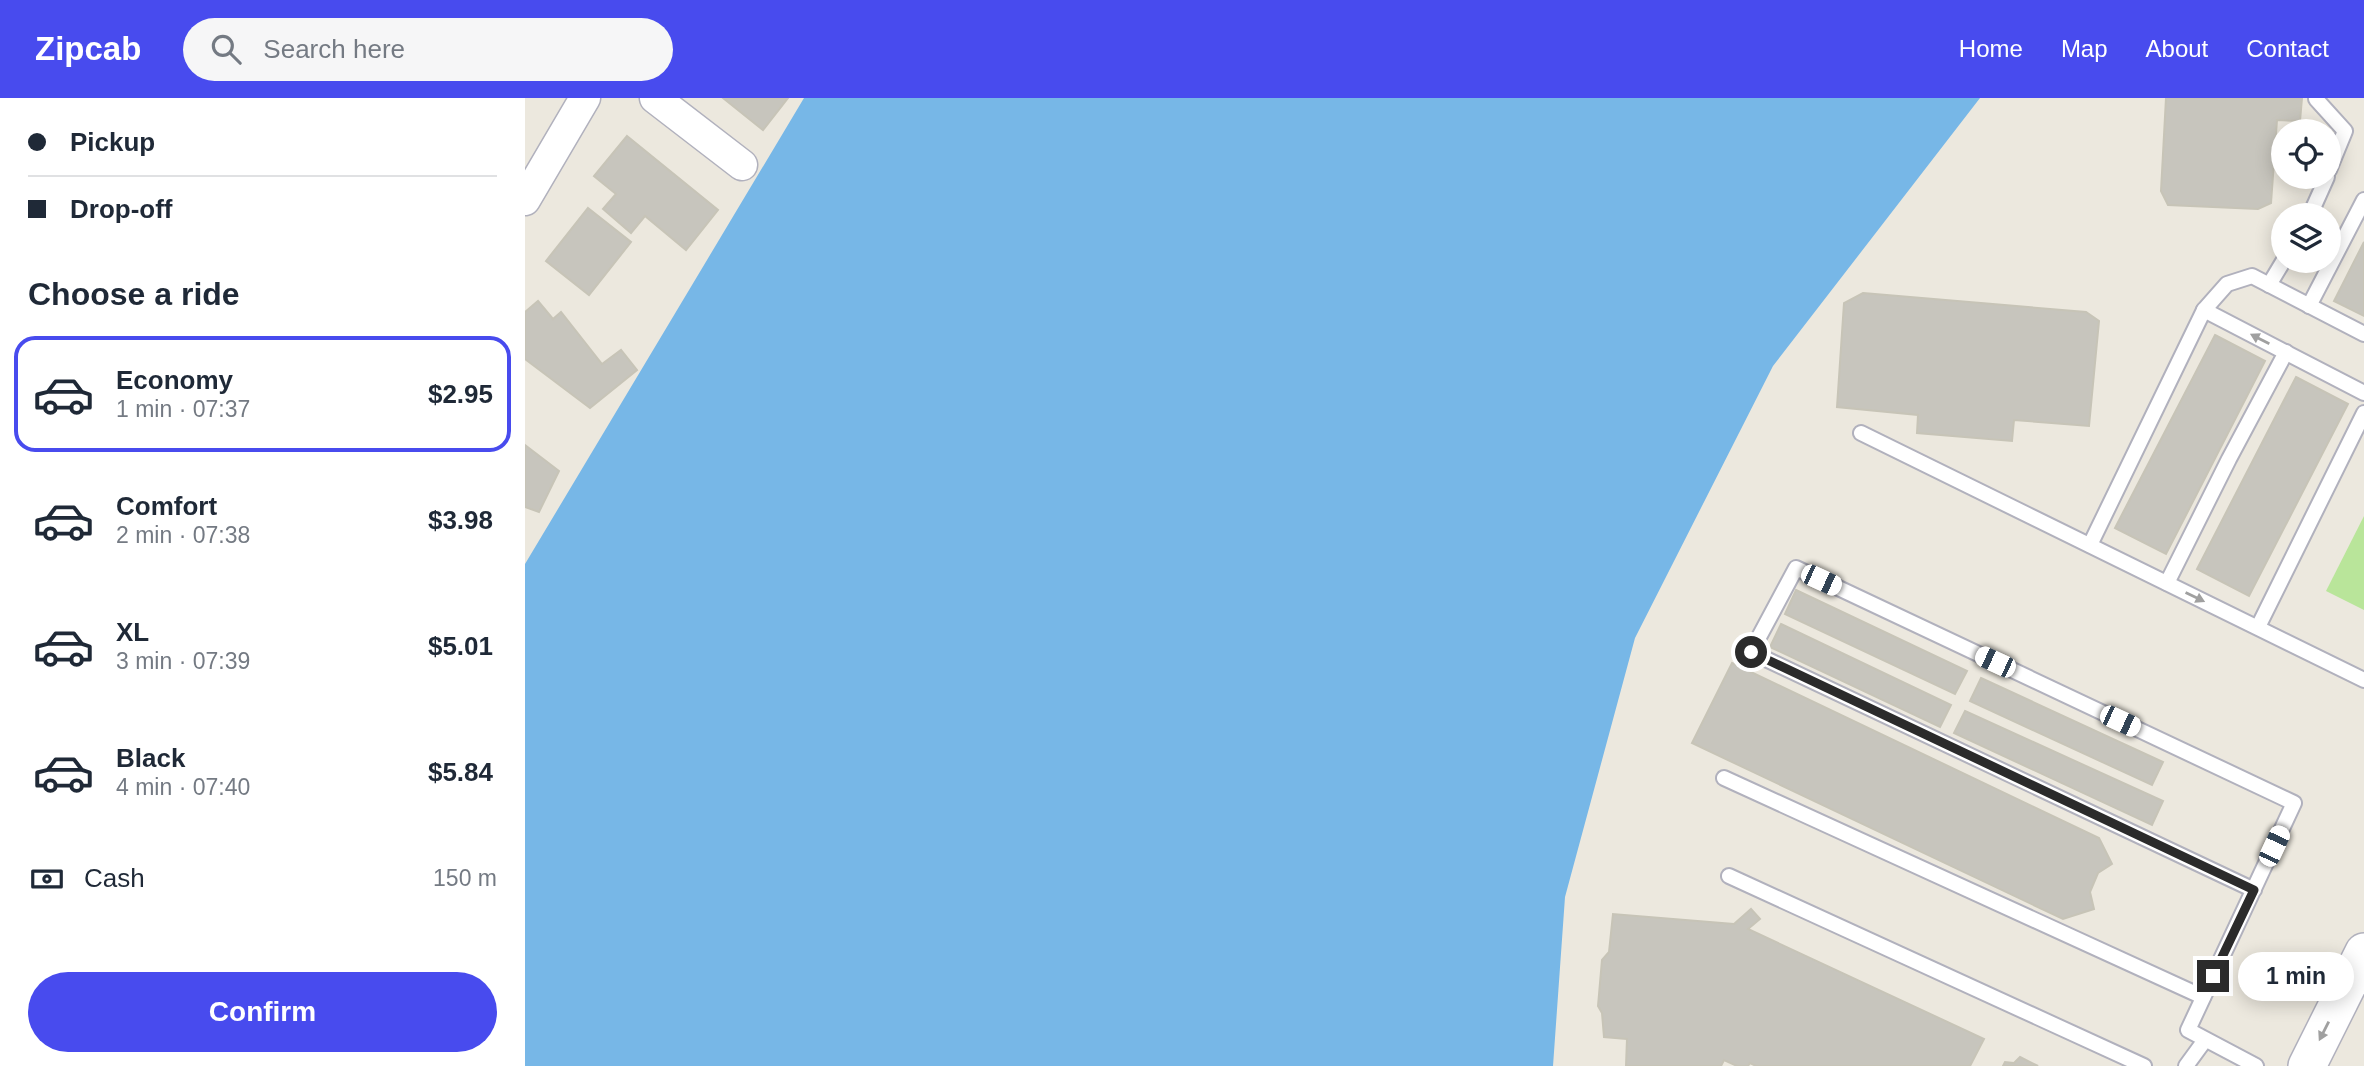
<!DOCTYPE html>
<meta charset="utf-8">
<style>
:root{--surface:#fff;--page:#f6f6f7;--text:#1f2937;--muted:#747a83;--line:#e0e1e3;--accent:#484bee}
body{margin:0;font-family:Helvetica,sans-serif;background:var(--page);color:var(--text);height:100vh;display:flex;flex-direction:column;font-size:26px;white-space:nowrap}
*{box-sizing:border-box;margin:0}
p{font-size:23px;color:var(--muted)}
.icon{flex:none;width:38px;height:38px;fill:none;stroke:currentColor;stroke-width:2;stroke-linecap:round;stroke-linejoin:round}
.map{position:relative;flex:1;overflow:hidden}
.sheet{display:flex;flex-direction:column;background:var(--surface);width:525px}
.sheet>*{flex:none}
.guide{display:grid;align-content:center;height:154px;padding:0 28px;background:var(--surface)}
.tools{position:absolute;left:1746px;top:21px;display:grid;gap:14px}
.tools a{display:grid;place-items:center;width:70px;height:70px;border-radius:50%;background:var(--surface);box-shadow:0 4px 18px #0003;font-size:35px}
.end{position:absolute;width:32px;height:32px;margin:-16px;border:9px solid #2b2b2b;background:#fff;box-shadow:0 0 0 4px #fff}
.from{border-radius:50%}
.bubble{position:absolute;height:49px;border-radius:24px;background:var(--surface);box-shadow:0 4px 18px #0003;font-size:23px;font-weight:700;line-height:49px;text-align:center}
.car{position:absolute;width:21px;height:42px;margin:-21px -10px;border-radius:9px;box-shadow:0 0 5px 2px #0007;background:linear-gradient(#fff 24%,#345 0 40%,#fff 0 76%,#345 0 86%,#fff 0)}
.guide b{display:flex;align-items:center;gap:24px;height:66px;font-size:26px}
.guide b+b{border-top:2px solid var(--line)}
.guide i{width:18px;height:18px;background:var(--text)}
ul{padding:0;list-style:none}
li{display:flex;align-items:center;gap:21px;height:116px;margin:0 14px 10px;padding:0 14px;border:4px solid transparent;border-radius:21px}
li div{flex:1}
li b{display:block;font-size:26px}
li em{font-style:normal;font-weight:700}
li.active{border-color:var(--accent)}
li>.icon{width:63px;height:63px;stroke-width:1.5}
h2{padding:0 28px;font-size:32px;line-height:84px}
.pay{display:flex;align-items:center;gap:18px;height:77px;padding:0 28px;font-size:26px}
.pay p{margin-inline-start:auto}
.cta{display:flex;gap:14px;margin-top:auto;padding:14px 28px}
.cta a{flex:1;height:80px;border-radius:42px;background:var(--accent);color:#fff;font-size:28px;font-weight:700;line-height:80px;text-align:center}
header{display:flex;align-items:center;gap:42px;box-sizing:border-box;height:98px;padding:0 35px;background:var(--accent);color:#fff}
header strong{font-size:33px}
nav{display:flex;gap:38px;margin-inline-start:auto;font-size:24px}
.search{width:490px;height:63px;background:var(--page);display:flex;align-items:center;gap:18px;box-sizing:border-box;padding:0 24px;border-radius:38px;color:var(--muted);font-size:26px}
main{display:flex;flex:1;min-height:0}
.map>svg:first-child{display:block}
.pitch{fill:#b9e59a}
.water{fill:#77b7e7}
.building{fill:#c7c5bd;stroke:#c7c4b7;stroke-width:2}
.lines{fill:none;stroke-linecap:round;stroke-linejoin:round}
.service-casing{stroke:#b1b1bd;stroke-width:18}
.minor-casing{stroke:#b1b1bd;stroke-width:33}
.tertiary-casing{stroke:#b1b1bd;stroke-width:40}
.service{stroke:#fff;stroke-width:14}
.minor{stroke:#fff;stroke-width:30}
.tertiary{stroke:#fff;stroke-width:37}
.oneway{fill:#a0a0a0}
.route{stroke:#2b2b2b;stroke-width:9}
</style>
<header>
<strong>Zipcab</strong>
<div class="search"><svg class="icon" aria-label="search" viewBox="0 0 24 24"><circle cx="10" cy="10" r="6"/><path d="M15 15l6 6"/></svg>Search here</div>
<nav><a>Home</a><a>Map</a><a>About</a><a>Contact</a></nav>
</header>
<main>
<section class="sheet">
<div class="guide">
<b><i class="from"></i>Pickup</b>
<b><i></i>Drop-off</b>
</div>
<h2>Choose a ride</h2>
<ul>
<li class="active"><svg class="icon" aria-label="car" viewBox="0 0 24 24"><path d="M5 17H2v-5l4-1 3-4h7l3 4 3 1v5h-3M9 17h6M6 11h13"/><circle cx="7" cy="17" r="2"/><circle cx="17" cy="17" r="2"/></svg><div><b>Economy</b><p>1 min · 07:37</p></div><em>$2.95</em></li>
<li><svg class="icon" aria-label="car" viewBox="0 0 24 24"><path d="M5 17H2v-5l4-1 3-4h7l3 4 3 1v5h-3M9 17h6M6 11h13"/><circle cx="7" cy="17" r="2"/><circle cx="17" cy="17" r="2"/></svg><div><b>Comfort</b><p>2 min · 07:38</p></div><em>$3.98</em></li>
<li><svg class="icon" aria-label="car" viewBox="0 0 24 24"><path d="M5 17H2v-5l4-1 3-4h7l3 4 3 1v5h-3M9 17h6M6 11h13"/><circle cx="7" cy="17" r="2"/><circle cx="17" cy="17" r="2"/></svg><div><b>XL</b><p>3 min · 07:39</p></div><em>$5.01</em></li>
<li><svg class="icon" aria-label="car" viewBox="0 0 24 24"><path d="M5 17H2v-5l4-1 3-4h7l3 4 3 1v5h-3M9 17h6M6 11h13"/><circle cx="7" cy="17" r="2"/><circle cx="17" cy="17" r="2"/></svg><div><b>Black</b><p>4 min · 07:40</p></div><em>$5.84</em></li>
</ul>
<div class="pay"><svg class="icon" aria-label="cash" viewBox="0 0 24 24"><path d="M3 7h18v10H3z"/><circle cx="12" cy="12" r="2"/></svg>Cash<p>150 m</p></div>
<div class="cta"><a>Confirm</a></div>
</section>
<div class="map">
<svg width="1839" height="968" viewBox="0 0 1839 968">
<rect width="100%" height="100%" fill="#ece8de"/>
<path class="pitch" d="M 1839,418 L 1839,512 L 1801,493 Z"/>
<path class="water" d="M 279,0 L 1455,0 L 1248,268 L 1110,540 L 1040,799 L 1028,968 L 0,968 L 0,466 Z"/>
<g class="building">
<path d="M 198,0 L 263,0 L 238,32 Z"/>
<path d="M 1641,0 L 1777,0 L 1775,23 L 1752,22 L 1746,105 L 1733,111 L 1643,107 L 1636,93 Z"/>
<path d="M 102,38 L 193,112 L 161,152 L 120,118 L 106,135 L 78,111 L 91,96 L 69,78 Z"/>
<path d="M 63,110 L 106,144 L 64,197 L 21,163 Z"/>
<path d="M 1839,144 L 1839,218 L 1809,203 Z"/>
<path d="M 1338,195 L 1561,214 L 1574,223 L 1564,328 L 1489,322 L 1487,343 L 1392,335 L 1393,317 L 1312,309 L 1319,205 Z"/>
<path d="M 13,203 L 28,221 L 36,214 L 77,266 L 96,252 L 112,272 L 65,310 L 0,261 L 0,214 Z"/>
<path d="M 1690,237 L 1740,263 L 1641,456 L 1590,430 Z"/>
<path d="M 1771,279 L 1823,306 L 1724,498 L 1672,471 Z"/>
<path d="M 0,347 L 34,373 L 14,414 L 0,409 Z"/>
<path d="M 1271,492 L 1442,573 L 1430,596 L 1260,516 Z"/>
<path d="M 1256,526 L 1426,607 L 1415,629 L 1245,549 Z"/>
<path d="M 1207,565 L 1574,740 L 1587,766 L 1573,775 L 1565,794 L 1569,811 L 1538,821 L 1167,645 Z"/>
<path d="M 1456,580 L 1638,664 L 1627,687 L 1445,603 Z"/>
<path d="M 1440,613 L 1638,703 L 1627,727 L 1429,635 Z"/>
<path d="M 1226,811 L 1235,821 L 1223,831 L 1459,941 L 1445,968 L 1231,968 L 1225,965 L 1223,968 L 1212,968 L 1199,962 L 1196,968 L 1101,968 L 1102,941 L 1079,939 L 1077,915 L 1073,908 L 1077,862 L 1084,854 L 1088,816 L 1209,826 Z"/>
<path d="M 1495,959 L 1513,968 L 1478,968 L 1480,964 L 1489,965 Z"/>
</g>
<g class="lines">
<g class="service-casing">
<g id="service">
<path d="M 1791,1 L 1820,33 L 1804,72"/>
<path d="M 1785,117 L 1802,79"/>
<path d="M 1744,187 L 1759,162"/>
<path d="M 1784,208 L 1839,102"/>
<path d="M 1679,212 L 1839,295"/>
<path d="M 1336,335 L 1839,582"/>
<path d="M 1565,447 L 1679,212 L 1702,186 L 1727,178 L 1839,236"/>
<path d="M 1642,485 L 1704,361 L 1761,254"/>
<path d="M 1733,529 L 1839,315"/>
<path d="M 1199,680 L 1678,899"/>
<path d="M 1204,778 L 1619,968"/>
<path d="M 1729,792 L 1226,554 L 1271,470 L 1769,705 L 1663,932 L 1731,968"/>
<path d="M 1661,968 L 1680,942"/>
</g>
</g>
<g class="minor-casing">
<g id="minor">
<path d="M 130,0 L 217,67"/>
<path d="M 0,102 L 60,0"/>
</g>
</g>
<g class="tertiary-casing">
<path id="tertiary" d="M 1782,968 L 1839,854"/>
</g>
<use href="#service" class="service"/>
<use href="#minor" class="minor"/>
<use href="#tertiary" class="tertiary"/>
</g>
<defs><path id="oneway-solid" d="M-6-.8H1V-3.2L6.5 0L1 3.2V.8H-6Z" transform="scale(1.75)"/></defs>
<g class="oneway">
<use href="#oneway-solid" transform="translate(1735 241) rotate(-153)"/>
<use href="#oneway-solid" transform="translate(1670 499) rotate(26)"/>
<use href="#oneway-solid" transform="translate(1799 933) rotate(117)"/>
</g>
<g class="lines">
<path class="route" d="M 1226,554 L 1729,792 L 1688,878"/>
</g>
</svg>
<div class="tools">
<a><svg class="icon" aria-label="locate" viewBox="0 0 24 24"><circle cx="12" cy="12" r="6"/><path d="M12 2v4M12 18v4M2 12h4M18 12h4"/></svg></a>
<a><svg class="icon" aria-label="layers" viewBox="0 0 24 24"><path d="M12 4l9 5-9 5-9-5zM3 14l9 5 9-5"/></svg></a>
</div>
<i class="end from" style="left:1226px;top:554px"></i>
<i class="end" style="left:1688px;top:878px"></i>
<div class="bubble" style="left:1713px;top:854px;width:116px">1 min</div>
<i class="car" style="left:1296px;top:482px;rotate:115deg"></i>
<i class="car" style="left:1470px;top:564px;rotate:295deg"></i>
<i class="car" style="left:1595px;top:623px;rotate:115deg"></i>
<i class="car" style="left:1749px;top:748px;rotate:25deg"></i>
</div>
</main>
